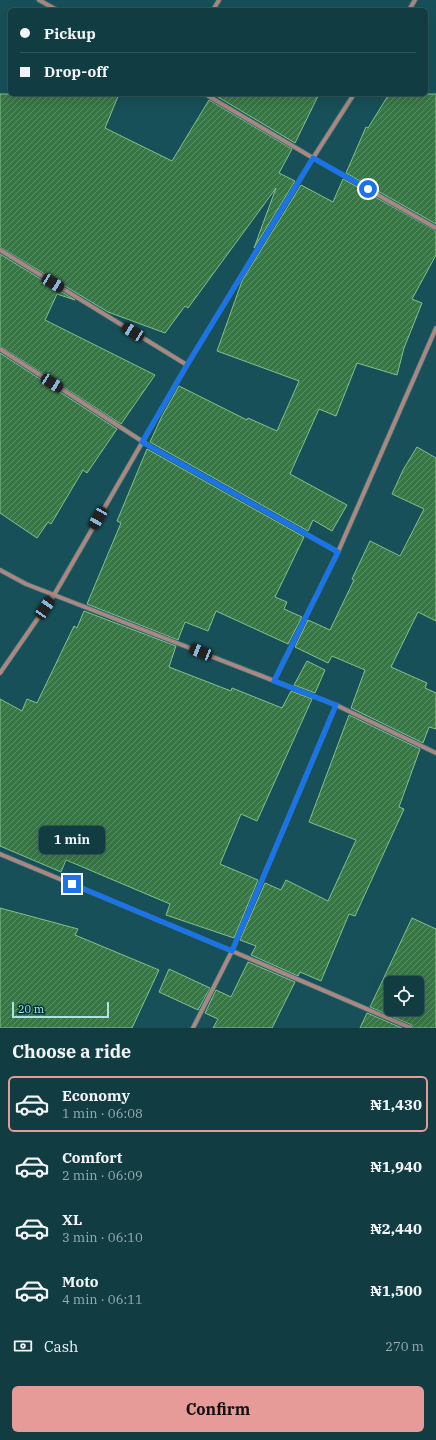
<!DOCTYPE html>
<meta charset="utf-8">
<style>
:root{--surface:#113c42;--page:#1e474d;--text:#f1f3f6;--muted:#9cadb2;--line:#30565b;--accent:#e69b98}
body{margin:0;font-family:"IBM Plex Serif",serif;background:var(--page);color:var(--text);height:100vh;display:flex;flex-direction:column;font-size:15px;white-space:nowrap}
*{box-sizing:border-box;margin:0}
p{font-size:13px;color:var(--muted)}
.icon{flex:none;width:22px;height:22px;fill:none;stroke:currentColor;stroke-width:2;stroke-linecap:round;stroke-linejoin:round}
.map{position:relative;height:1028px;overflow:hidden}
.side{display:flex;flex-direction:column;background:var(--surface);flex:1}
.side>*{flex:none}
.top-card{position:absolute;left:8px;top:8px;width:420px;height:88px;border-radius:6px;box-shadow:0 4px 16px #0002,0 0 0 1px var(--line);display:grid;align-content:center;height:88px;padding:0 12px;background:var(--surface)}
.fabs{position:absolute;left:384px;top:976px;display:grid;gap:8px}
.fabs a{display:grid;place-items:center;width:40px;height:40px;border-radius:6px;background:var(--surface);box-shadow:0 4px 16px #0002,0 0 0 1px var(--line);font-size:20px}
.scale{position:absolute;left:12px;bottom:10px;width:97px;box-sizing:border-box;padding-left:4px;border:2px solid #b1dfe6;border-top:0;font-size:11px;line-height:14px;white-space:nowrap;color:#b1dfe6;-webkit-text-stroke:3px #04343b;paint-order:stroke}
.end{position:absolute;width:18px;height:18px;margin:-9px;border:5px solid #1a73e8;background:#fff;box-shadow:0 0 0 2px #fff}
.from{border-radius:50%}
.bubble{position:absolute;height:28px;border-radius:6px;background:var(--surface);box-shadow:0 4px 16px #0002,0 0 0 1px var(--line);font-size:13px;font-weight:800;line-height:28px;text-align:center}
.car{position:absolute;width:12px;height:24px;margin:-12px -6px;border-radius:5px;box-shadow:0 0 3px 1px #0007;background:linear-gradient(#222 24%,#8ab4d8 0 40%,#222 0 76%,#8ab4d8 0 86%,#222 0)}
.top-card b{display:flex;align-items:center;gap:14px;height:38px;font-size:15px}
.top-card b+b{border-top:1px solid var(--line)}
.top-card i{width:10px;height:10px;background:var(--text)}
ul{padding:0;list-style:none}
li{display:flex;align-items:center;gap:12px;height:56px;margin:0 8px 6px;padding:0 4px;border:2px solid transparent;border-radius:6px}
li div{flex:1}
li b{display:block;font-size:15px}
li em{font-style:normal;font-weight:800}
li.selected{border-color:var(--accent)}
li>.icon{width:36px;height:36px;stroke-width:1.5}
h2{padding:0 12px;font-size:18px;line-height:48px}
.pay{display:flex;align-items:center;gap:10px;height:44px;padding:0 12px;font-size:15px}
.pay p{margin-inline-start:auto}
.cta{display:flex;gap:8px;margin-top:auto;padding:8px 12px}
.cta a{flex:1;height:46px;border-radius:6px;background:var(--accent);color:#111;font-size:16px;font-weight:800;line-height:46px;text-align:center}
.map>svg:first-child{display:block}
.building{fill:url(#building-hatch);stroke:#83c18d;fill-rule:evenodd}
.lines{fill:none;stroke-linecap:round;stroke-linejoin:round}
.street-casing{stroke:#396f77;stroke-width:5.5}
.street{stroke:#aa8781;stroke-width:4}
.route{stroke:#1a73e8;stroke-width:5}
</style>
<div class="map">
<svg width="436" height="1028" viewBox="0 0 436 1028">
<defs>
<pattern id="building-hatch" width="6" height="6" patternUnits="userSpaceOnUse"><rect width="6" height="6" fill="#397646"/><path d="M-1 1l2-2M0 6l6-6M5 7l2-2" fill="none" stroke="#5c8f6a"/></pattern>
</defs>
<rect width="100%" height="100%" fill="#175058"/>
<g class="building">
<path d="M 0,94 L 119,94 L 105,128 L 172,161 L 209,100 L 292,149 L 279,173 L 295,181 L 254,248 L 276,188 L 188,308 L 185,306 L 165,333 L 108,312 L 0,247 Z"/>
<path d="M 213,94 L 319,94 L 295,143 Z"/>
<path d="M 389,94 L 436,94 L 436,224 L 346,173 L 366,127 L 368,128 Z"/>
<path d="M 343,179 L 436,231 L 436,255 L 412,299 L 422,303 L 404,348 L 397,375 L 357,363 L 336,416 L 319,409 L 290,474 L 347,505 L 332,531 L 313,520 L 308,531 L 150,442 L 162,416 L 179,386 L 247,420 L 248,418 L 277,431 L 299,381 L 217,351 L 242,281 L 301,185 L 333,202 Z"/>
<path d="M 0,254 L 75,300 L 57,294 L 45,320 L 155,375 L 121,424 L 0,346 Z"/>
<path d="M 0,353 L 117,429 L 87,473 L 83,470 L 51,524 L 48,522 L 37,538 L 0,513 Z"/>
<path d="M 417,447 L 436,458 L 436,621 L 418,612 L 391,667 L 427,683 L 425,688 L 436,693 L 436,729 L 429,727 L 423,743 L 351,708 L 365,670 L 332,656 L 328,663 L 295,647 L 308,620 L 330,630 L 354,580 L 352,579 L 370,541 L 400,556 L 424,509 L 392,494 L 403,470 Z"/>
<path d="M 147,449 L 304,537 L 275,597 L 287,602 L 284,609 L 302,617 L 288,644 L 216,611 L 208,631 L 185,622 L 178,640 L 87,604 L 121,523 L 117,521 Z"/>
<path d="M 84,611 L 176,646 L 169,667 L 231,691 L 232,688 L 282,708 L 291,691 L 312,699 L 257,821 L 241,814 L 220,864 L 258,880 L 234,938 L 166,915 L 170,904 L 66,860 L 61,872 L 0,846 L 0,699 L 22,711 L 27,699 L 37,703 L 74,626 L 77,628 Z"/>
<path d="M 307,661 L 325,670 L 315,693 L 294,685 Z"/>
<path d="M 349,715 L 420,749 L 399,807 L 404,809 L 355,916 L 349,914 L 321,981 L 300,972 L 298,976 L 251,955 L 256,946 L 240,940 L 265,883 L 281,890 L 286,880 L 328,901 L 356,840 L 309,822 Z"/>
<path d="M 0,908 L 78,929 L 75,935 L 159,970 L 132,1028 L 0,1028 Z"/>
<path d="M 412,918 L 436,929 L 436,1028 L 414,1028 L 412,1025 L 370,1007 ZM 391,983 L 417,983 L 417,1009 L 391,1009 Z"/>
<path d="M 248,962 L 295,982 L 272,1028 L 213,1028 L 218,1019 L 205,1013 L 216,990 L 231,997 Z"/>
<path d="M 169,969 L 210,988 L 198,1010 L 159,992 Z"/>
<path d="M 367,1013 L 402,1028 L 360,1028 Z"/>
</g>
<g class="lines">
<g class="street-casing">
<g id="street">
<path d="M 39,0 L 57,10"/>
<path d="M 213,10 L 219,0"/>
<path d="M 409,10 L 415,0"/>
<path d="M 205,94 L 313,158 L 436,228"/>
<path d="M 0,250 L 187,365"/>
<path d="M 0,349 L 151,447 L 338,552"/>
<path d="M 0,570 L 26,584 L 336,705 L 436,753"/>
<path d="M 0,673 L 54,595 L 187,365 L 313,158 L 354,94"/>
<path d="M 274,681 L 338,552 L 436,328"/>
<path d="M 0,854 L 232,951 L 411,1028"/>
<path d="M 193,1028 L 232,951 L 336,705"/>
</g>
</g>
<use href="#street" class="street"/>
</g>
<g class="lines">
<path class="route" d="M 72,884 L 232,951 L 336,705 L 274,681 L 338,552 L 142,442 L 187,365 L 313,158 L 368,189"/>
</g>
</svg>
<div class="fabs">
<a><svg class="icon" aria-label="locate" viewBox="0 0 24 24"><circle cx="12" cy="12" r="6"/><path d="M12 2v4M12 18v4M2 12h4M18 12h4"/></svg></a>
</div>
<div class="scale">20 m</div>
<i class="end from" style="left:368px;top:189px"></i>
<i class="end" style="left:72px;top:884px"></i>
<div class="bubble" style="left:39px;top:826px;width:66px">1 min</div>
<i class="car" style="left:53px;top:283px;rotate:122deg"></i>
<i class="car" style="left:133px;top:332px;rotate:302deg"></i>
<i class="car" style="left:52px;top:383px;rotate:123deg"></i>
<i class="car" style="left:98px;top:518px;rotate:210deg"></i>
<i class="car" style="left:45px;top:608px;rotate:34deg"></i>
<i class="car" style="left:201px;top:652px;rotate:292deg"></i>
<div class="top-card">
<b><i class="from"></i>Pickup</b>
<b><i></i>Drop-off</b>
</div>
</div>
<section class="side">
<h2>Choose a ride</h2>
<ul>
<li class="selected"><svg class="icon" aria-label="car" viewBox="0 0 24 24"><path d="M5 17H2v-5l4-1 3-4h7l3 4 3 1v5h-3M9 17h6M6 11h13"/><circle cx="7" cy="17" r="2"/><circle cx="17" cy="17" r="2"/></svg><div><b>Economy</b><p>1 min · 06:08</p></div><em>₦1,430</em></li>
<li><svg class="icon" aria-label="car" viewBox="0 0 24 24"><path d="M5 17H2v-5l4-1 3-4h7l3 4 3 1v5h-3M9 17h6M6 11h13"/><circle cx="7" cy="17" r="2"/><circle cx="17" cy="17" r="2"/></svg><div><b>Comfort</b><p>2 min · 06:09</p></div><em>₦1,940</em></li>
<li><svg class="icon" aria-label="car" viewBox="0 0 24 24"><path d="M5 17H2v-5l4-1 3-4h7l3 4 3 1v5h-3M9 17h6M6 11h13"/><circle cx="7" cy="17" r="2"/><circle cx="17" cy="17" r="2"/></svg><div><b>XL</b><p>3 min · 06:10</p></div><em>₦2,440</em></li>
<li><svg class="icon" aria-label="car" viewBox="0 0 24 24"><path d="M5 17H2v-5l4-1 3-4h7l3 4 3 1v5h-3M9 17h6M6 11h13"/><circle cx="7" cy="17" r="2"/><circle cx="17" cy="17" r="2"/></svg><div><b>Moto</b><p>4 min · 06:11</p></div><em>₦1,500</em></li>
</ul>
<div class="pay"><svg class="icon" aria-label="cash" viewBox="0 0 24 24"><path d="M3 7h18v10H3z"/><circle cx="12" cy="12" r="2"/></svg>Cash<p>270 m</p></div>
<div class="cta"><a>Confirm</a></div>
</section>
